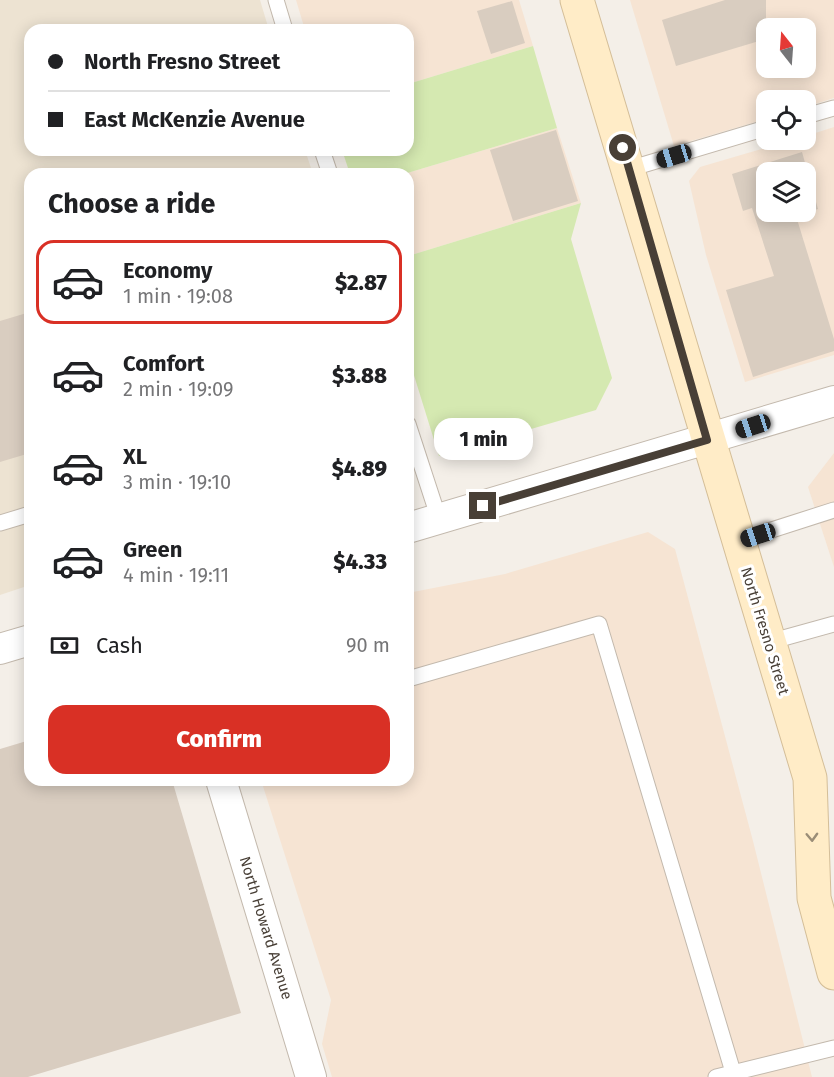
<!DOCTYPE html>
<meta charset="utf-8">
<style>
:root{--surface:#fff;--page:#f6f6f6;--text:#202124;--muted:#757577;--line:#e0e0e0;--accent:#d93025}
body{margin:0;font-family:"Fira Sans",sans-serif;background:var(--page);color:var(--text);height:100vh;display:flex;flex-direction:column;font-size:22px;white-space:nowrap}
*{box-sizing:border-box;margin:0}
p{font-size:20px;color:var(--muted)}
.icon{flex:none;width:33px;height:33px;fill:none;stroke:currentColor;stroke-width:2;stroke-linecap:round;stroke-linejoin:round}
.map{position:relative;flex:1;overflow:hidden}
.drawer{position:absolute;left:24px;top:168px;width:390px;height:618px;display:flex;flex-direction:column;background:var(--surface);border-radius:18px;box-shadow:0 3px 15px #0003}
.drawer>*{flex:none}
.banner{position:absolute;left:24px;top:24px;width:390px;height:132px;border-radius:18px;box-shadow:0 3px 15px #0003;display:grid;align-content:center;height:132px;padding:0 24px;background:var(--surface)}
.needle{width:39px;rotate:343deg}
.tools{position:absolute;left:756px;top:18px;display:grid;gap:12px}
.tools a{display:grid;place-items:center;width:60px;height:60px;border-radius:12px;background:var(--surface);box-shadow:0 3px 15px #0003;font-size:30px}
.end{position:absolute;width:27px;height:27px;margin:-14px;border:8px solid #483f36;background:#fff;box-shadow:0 0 0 3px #fff}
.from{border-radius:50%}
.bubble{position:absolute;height:42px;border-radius:18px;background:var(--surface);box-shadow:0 3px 15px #0003;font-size:20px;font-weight:800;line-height:42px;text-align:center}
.car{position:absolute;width:18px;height:36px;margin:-18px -9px;border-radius:8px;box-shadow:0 0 4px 2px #0007;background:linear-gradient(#222 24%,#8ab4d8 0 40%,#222 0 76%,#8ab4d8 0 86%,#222 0)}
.banner b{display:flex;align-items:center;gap:21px;height:57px;font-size:22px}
.banner b+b{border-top:2px solid var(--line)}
.banner i{width:15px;height:15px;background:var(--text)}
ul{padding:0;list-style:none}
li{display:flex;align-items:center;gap:18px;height:84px;margin:0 12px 9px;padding:0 12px;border:3px solid transparent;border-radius:18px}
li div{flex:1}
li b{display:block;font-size:22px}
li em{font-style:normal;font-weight:800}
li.selected{border-color:var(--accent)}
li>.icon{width:54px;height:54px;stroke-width:1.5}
h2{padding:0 24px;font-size:27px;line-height:72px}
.pay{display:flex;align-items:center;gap:15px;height:66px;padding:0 24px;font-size:22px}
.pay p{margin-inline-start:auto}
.cta{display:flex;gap:12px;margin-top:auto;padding:12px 24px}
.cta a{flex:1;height:69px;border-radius:18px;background:var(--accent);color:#fff;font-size:24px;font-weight:800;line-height:69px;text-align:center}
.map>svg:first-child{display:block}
.commercial{fill:#f6e4d3;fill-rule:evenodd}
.education{fill:#ede3d2}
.green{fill:#d5e9b1}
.building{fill:#d9cdc0;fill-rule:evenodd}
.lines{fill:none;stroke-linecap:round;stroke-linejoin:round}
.lane-casing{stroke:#c3b9ad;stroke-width:17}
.street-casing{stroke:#c3b9ad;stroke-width:32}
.secondary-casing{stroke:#d4be98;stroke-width:35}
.lane{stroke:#fff;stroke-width:15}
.street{stroke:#fff;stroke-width:30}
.secondary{stroke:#ffecc7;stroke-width:33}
.oneway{stroke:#9a8d77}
.route{stroke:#483f36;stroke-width:8}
.labels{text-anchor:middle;stroke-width:6;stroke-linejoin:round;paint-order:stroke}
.street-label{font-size:15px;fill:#483f36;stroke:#fff}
</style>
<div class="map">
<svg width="834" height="1077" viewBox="0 0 834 1077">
<rect width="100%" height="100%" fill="#f4efe8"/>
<g class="commercial">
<path d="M 296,0 L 519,0 L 533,46 L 408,84 L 408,30 L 305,30 Z"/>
<path d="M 630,0 L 834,0 L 834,98 L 806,107 L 806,100 L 766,100 L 766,119 L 674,146 ZM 766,28 L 806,28 L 806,68 L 766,68 Z"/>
<path d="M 834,127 L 834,355 L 745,382 L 706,255 L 689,181 L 700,167 L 792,140 L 806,140 L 806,136 ZM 766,172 L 806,172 L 806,212 L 766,212 Z"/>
<path d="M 557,128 L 581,203 L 408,256 L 408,174 L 404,174 Z"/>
<path d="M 834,453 L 834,567 L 808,487 Z"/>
<path d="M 648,532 L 675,549 L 753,841 L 812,1077 L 332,1077 L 322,1044 L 331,1000 L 261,780 L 408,780 L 408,593 L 505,574 Z"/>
</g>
<path class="education" d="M 0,0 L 260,0 L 269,30 L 30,30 L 30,150 L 305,150 L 313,174 L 30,174 L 30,585 L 0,595 Z"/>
<g class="green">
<path d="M 533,46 L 557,128 L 404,174 L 350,174 L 342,150 L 408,150 L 408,84 Z"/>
<path d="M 581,203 L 571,239 L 612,378 L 596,410 L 439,456 L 408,356 L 408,256 Z"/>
</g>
<g class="building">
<path d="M 725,0 L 766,0 L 766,39 L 676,66 L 662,20 Z"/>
<path d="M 512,1 L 525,43 L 491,54 L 477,11 Z"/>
<path d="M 556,130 L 578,201 L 513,221 L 490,150 Z"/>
<path d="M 802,152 L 818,209 L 796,216 L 834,339 L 834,351 L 753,377 L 726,290 L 774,276 L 752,208 L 743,211 L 732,174 ZM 766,172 L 806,172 L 806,212 L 766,212 Z"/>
<path d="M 30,312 L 30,453 L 0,462 L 0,321 Z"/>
<path d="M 30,740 L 30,780 L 172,780 L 241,1013 L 28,1077 L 0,1077 L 0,749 Z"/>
</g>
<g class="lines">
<g class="lane-casing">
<g id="lane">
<path d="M 276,0 L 285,30"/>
<path d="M 806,116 L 834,108"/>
<path d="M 322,150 L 330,174"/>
<path d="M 629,169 L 766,128"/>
<path d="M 408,424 L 439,519"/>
<path d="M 0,523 L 30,514"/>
<path d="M 737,541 L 834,510"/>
<path d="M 769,642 L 834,624"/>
<path d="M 408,679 L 599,624 L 733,1072"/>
<path d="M 716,1077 L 834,1048"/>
</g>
</g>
<g class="street-casing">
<g id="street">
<path d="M 408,528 L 834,401"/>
<path d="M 0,649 L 30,640"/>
<path d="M 221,780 L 311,1077"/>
</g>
</g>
<g class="secondary-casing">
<path id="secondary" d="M 577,0 L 810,778 L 814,898 L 834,973"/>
</g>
<use href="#lane" class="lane"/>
<use href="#street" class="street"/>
<use href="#secondary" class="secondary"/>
</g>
<defs><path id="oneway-chevron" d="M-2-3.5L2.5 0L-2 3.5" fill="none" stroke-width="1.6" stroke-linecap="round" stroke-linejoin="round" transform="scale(1.5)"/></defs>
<use class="oneway" href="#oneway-chevron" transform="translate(812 837) rotate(88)"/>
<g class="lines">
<path class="route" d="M 483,506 L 707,440 L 623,148"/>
</g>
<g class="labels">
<g class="street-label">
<text transform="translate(765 631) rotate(73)" y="5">North Fresno Street</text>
<text transform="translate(266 928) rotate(73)" y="5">North Howard Avenue</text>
</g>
</g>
</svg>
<div class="tools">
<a><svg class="needle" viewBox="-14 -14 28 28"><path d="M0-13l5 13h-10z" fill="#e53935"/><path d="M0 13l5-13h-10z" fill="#757577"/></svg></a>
<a><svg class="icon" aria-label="locate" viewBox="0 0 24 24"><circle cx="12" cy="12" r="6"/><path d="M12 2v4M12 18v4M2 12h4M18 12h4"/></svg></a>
<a><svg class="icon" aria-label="layers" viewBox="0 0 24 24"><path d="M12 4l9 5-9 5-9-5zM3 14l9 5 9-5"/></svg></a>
</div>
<i class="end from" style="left:623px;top:148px"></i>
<i class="end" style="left:483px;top:506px"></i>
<div class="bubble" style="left:434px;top:418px;width:99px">1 min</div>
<i class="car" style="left:674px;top:156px;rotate:253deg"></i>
<i class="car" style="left:753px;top:426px;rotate:252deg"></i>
<i class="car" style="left:758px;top:535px;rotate:252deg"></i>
<div class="banner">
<b><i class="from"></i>North Fresno Street</b>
<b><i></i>East McKenzie Avenue</b>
</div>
<section class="drawer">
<h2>Choose a ride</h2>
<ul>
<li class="selected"><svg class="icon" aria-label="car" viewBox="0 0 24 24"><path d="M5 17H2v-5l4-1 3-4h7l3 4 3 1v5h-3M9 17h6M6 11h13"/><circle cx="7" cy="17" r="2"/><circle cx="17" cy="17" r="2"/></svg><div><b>Economy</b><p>1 min · 19:08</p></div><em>$2.87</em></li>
<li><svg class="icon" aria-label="car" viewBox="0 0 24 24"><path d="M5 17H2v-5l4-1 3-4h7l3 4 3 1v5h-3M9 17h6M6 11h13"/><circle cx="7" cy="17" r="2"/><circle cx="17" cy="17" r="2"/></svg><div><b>Comfort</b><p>2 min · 19:09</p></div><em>$3.88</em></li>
<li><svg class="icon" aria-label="car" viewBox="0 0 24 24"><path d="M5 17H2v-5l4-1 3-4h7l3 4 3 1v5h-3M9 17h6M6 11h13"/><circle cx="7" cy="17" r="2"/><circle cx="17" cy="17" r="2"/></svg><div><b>XL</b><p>3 min · 19:10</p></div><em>$4.89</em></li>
<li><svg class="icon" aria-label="car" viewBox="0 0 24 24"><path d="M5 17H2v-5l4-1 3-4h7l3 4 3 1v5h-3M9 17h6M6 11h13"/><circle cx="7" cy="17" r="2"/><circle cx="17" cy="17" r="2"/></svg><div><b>Green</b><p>4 min · 19:11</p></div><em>$4.33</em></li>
</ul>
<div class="pay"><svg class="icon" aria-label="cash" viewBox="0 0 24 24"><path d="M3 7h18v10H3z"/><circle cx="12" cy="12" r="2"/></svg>Cash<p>90 m</p></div>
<div class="cta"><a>Confirm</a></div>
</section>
</div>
